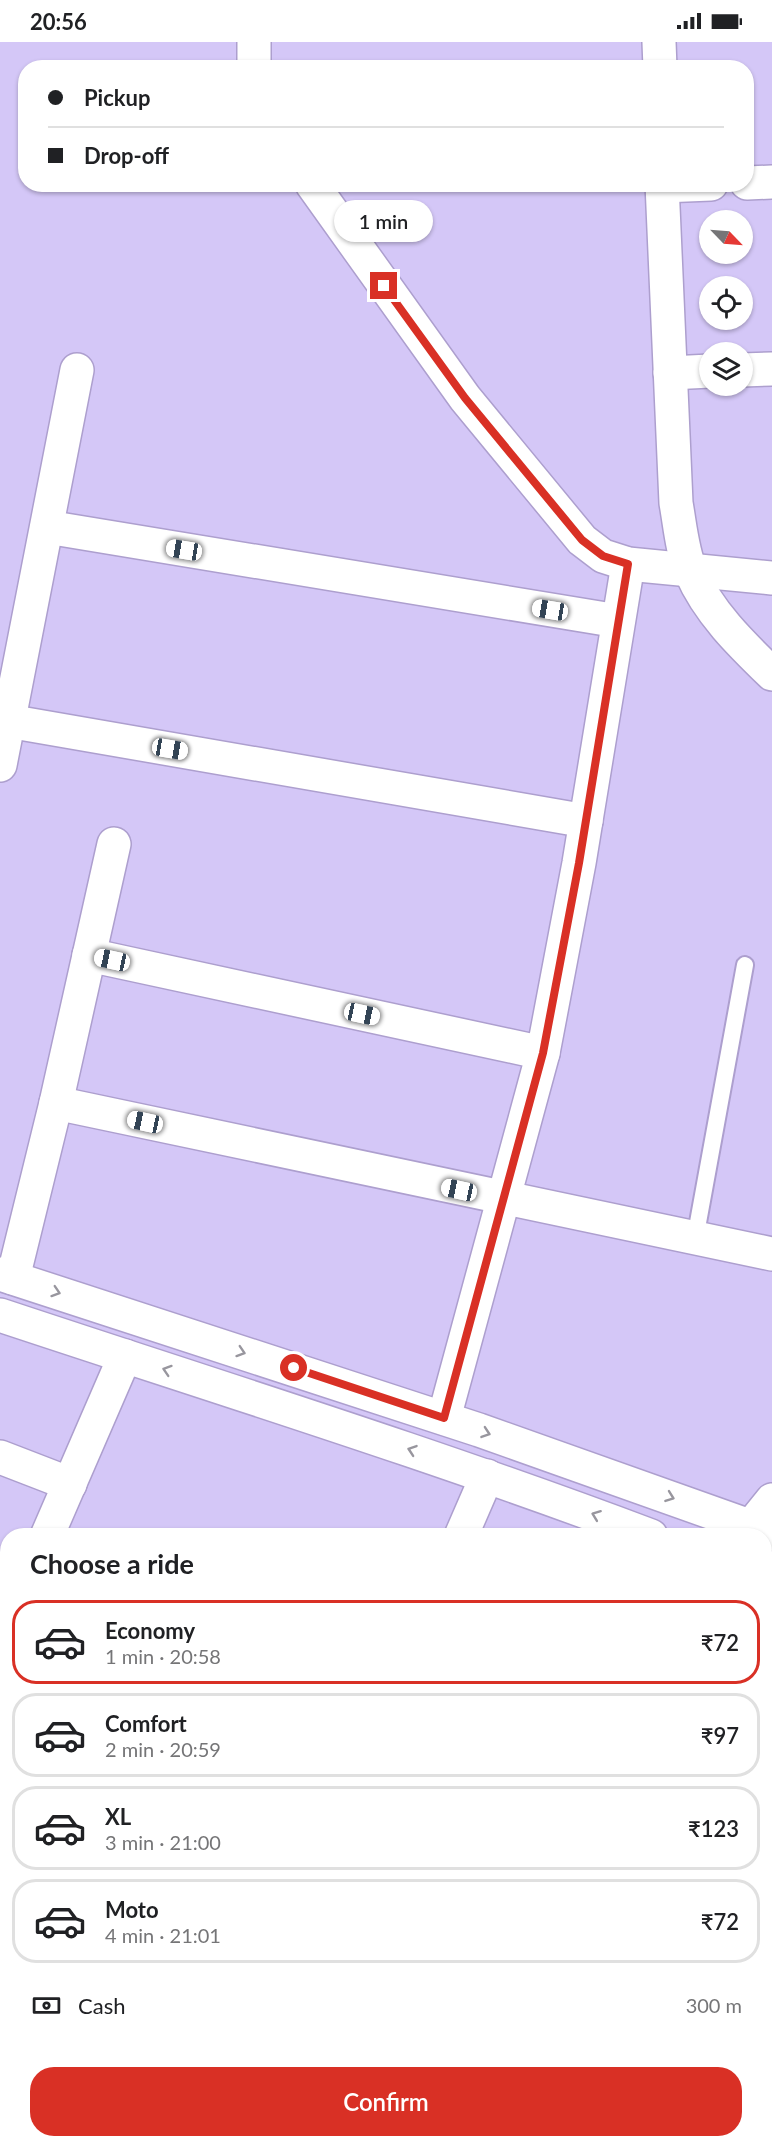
<!DOCTYPE html>
<meta charset="utf-8">
<style>
:root{--surface:#fff;--page:#f2f2f2;--text:#202124;--muted:#757577;--line:#e0e0e0;--accent:#d93025}
body{margin:0;font-family:Lato,sans-serif;background:var(--page);color:var(--text);height:100vh;display:flex;flex-direction:column;font-size:22px;white-space:nowrap}
*{box-sizing:border-box;margin:0}
p{font-size:20px;color:var(--muted)}
.icon{flex:none;width:33px;height:33px;fill:none;stroke:currentColor;stroke-width:2;stroke-linecap:round;stroke-linejoin:round}
.map{position:relative;flex:1;overflow:hidden}
.panel{position:absolute;left:0px;top:1486px;width:772px;height:620px;display:flex;flex-direction:column;background:var(--surface);border-radius:24px 24px 0 0;box-shadow:0 2px 4px #0004}
.panel>*{flex:none}
.hud{position:absolute;left:18px;top:18px;width:736px;height:132px;border-radius:24px;box-shadow:0 2px 4px #0004;display:grid;align-content:center;height:132px;padding:0 30px;background:var(--surface)}
.needle{width:39px;rotate:115deg}
.fabs{position:absolute;left:699px;top:168px;display:grid;gap:12px}
.fabs a{display:grid;place-items:center;width:54px;height:54px;border-radius:50%;background:var(--surface);box-shadow:0 2px 4px #0004;font-size:30px}
.end{position:absolute;width:27px;height:27px;margin:-14px;border:8px solid #d93025;background:#fff;box-shadow:0 0 0 3px #fff}
.from{border-radius:50%}
.bubble{position:absolute;height:42px;border-radius:21px;background:var(--surface);box-shadow:0 2px 4px #0004;font-size:20px;font-weight:600;line-height:42px;text-align:center}
.car{position:absolute;width:18px;height:36px;margin:-18px -9px;border-radius:8px;box-shadow:0 0 4px 2px #0007;background:linear-gradient(#fff 24%,#345 0 40%,#fff 0 76%,#345 0 86%,#fff 0)}
.hud b{display:flex;align-items:center;gap:21px;height:57px;font-size:22px}
.hud b+b{border-top:2px solid var(--line)}
.hud i{width:15px;height:15px;background:var(--text)}
ul{padding:0;list-style:none}
li{display:flex;align-items:center;gap:18px;height:84px;margin:0 12px 9px;padding:0 18px;border:3px solid var(--line);border-radius:24px}
li div{flex:1}
li b{display:block;font-size:22px}
li em{font-style:normal;font-weight:600}
li.current{border-color:var(--accent)}
li>.icon{width:54px;height:54px;stroke-width:1.5}
h2{padding:0 30px;font-size:27px;line-height:72px}
.pay{display:flex;align-items:center;gap:15px;height:66px;padding:0 30px;font-size:22px}
.pay p{margin-inline-start:auto}
.button{display:flex;gap:12px;margin-top:auto;padding:12px 30px}
.button a{flex:1;height:69px;border-radius:24px;background:var(--accent);color:#fff;font-size:24px;font-weight:600;line-height:69px;text-align:center}
.status{display:flex;justify-content:space-between;align-items:center;height:42px;padding:0 30px;background:var(--surface);direction:ltr}
.status svg{height:16px;fill:currentColor}
.map>svg:first-child{display:block}
.lines{fill:none;stroke-linecap:round;stroke-linejoin:round}
.service-casing{stroke:#ad9fce;stroke-width:20}
.minor-casing{stroke:#ad9fce;stroke-width:36}
.tertiary-casing{stroke:#ad9fce;stroke-width:36}
.primary-casing{stroke:#ad9fce;stroke-width:36}
.service{stroke:#fff;stroke-width:16}
.minor{stroke:#fff;stroke-width:33}
.tertiary{stroke:#fff;stroke-width:33}
.primary{stroke:#fff;stroke-width:33}
.oneway{stroke:#98969e}
.route{stroke:#d93025;stroke-width:8}
</style>
<div class="status"><b>20:56</b><svg viewBox="0 0 49 12"><path d="M0 12V9h3v3zM5 12V6h3v6zM10 12V3h3v9zM15 12V0h3v12zM26 1h20v11H26zM47 4h2v5h-2z"/></svg></div>
<div class="map">
<svg width="772" height="2105" viewBox="0 0 772 2105">
<rect width="100%" height="100%" fill="#d4c7f7"/>
<g class="lines">
<g class="service-casing">
<g id="service">
<path d="M 695,1197 L 745,923"/>
<path d="M 107,2098 L 123,2105"/>
</g>
</g>
<g class="minor-casing">
<g id="minor">
<path d="M 254,0 L 254,26"/>
<path d="M 659,0 L 660,26"/>
<path d="M 747,141 L 772,140"/>
<path d="M 312,142 L 465,356 L 582,498 L 603,514 L 628,522 L 772,536"/>
<path d="M 662,142 L 676,461 C 680,483 682,509 691,530 C 708,570 741,602 772,632"/>
<path d="M 662,144 L 711,142"/>
<path d="M 742,328 L 772,327"/>
<path d="M 670,331 L 710,329"/>
<path d="M 47,485 L 618,579"/>
<path d="M 8,679 L 586,779"/>
<path d="M 0,723 L 77,328"/>
<path d="M 89,913 L 543,1011"/>
<path d="M 56,1061 L 772,1212"/>
<path d="M 13,1236 L 56,1061 L 114,802"/>
<path d="M 444,1376 L 543,1011 L 579,821 L 628,522"/>
<path d="M 0,1415 L 70,1442"/>
<path d="M 47,1494 L 125,1314"/>
<path d="M 461,1494 L 487,1434"/>
<path d="M 0,1602 L 8,1585"/>
<path d="M 0,1638 L 8,1641"/>
<path d="M 765,1639 L 772,1623"/>
<path d="M 0,2004 L 8,1999"/>
<path d="M 467,2098 L 485,2105"/>
<path d="M 369,2105 L 372,2098"/>
<path d="M 667,2105 L 669,2098"/>
</g>
</g>
<g class="tertiary-casing">
<path id="tertiary" d="M 747,1494 L 751,1484 L 772,1458"/>
</g>
<g class="primary-casing">
<g id="primary">
<path d="M 0,1232 L 479,1388 L 772,1492"/>
<path d="M 0,1273 C 217,1345 436,1413 651,1494"/>
<path d="M 765,1537 L 772,1540"/>
</g>
</g>
<use href="#service" class="service"/>
<use href="#minor" class="minor"/>
<use href="#tertiary" class="tertiary"/>
<use href="#primary" class="primary"/>
</g>
<defs><path id="oneway-chevron" d="M-2-3.5L2.5 0L-2 3.5" fill="none" stroke-width="1.6" stroke-linecap="round" stroke-linejoin="round" transform="scale(1.5)"/></defs>
<g class="oneway">
<use href="#oneway-chevron" transform="translate(56 1250) rotate(18)"/>
<use href="#oneway-chevron" transform="translate(241 1310) rotate(18)"/>
<use href="#oneway-chevron" transform="translate(167 1328) rotate(-162)"/>
<use href="#oneway-chevron" transform="translate(486 1391) rotate(19)"/>
<use href="#oneway-chevron" transform="translate(412 1408) rotate(-161)"/>
<use href="#oneway-chevron" transform="translate(670 1455) rotate(20)"/>
<use href="#oneway-chevron" transform="translate(596 1473) rotate(-159)"/>
</g>
<g class="lines">
<path class="route" d="M 294,1326 L 444,1376 L 543,1011 L 579,821 L 628,522 L 603,514 L 582,498 L 465,356 L 384,244"/>
</g>
</svg>
<div class="fabs">
<a><svg class="needle" viewBox="-14 -14 28 28"><path d="M0-13l5 13h-10z" fill="#e53935"/><path d="M0 13l5-13h-10z" fill="#757577"/></svg></a>
<a><svg class="icon" aria-label="locate" viewBox="0 0 24 24"><circle cx="12" cy="12" r="6"/><path d="M12 2v4M12 18v4M2 12h4M18 12h4"/></svg></a>
<a><svg class="icon" aria-label="layers" viewBox="0 0 24 24"><path d="M12 4l9 5-9 5-9-5zM3 14l9 5 9-5"/></svg></a>
</div>
<i class="end from" style="left:294px;top:1326px"></i>
<i class="end" style="left:384px;top:244px"></i>
<div class="bubble" style="left:334px;top:158px;width:99px">1 min</div>
<i class="car" style="left:184px;top:508px;rotate:279deg"></i>
<i class="car" style="left:550px;top:568px;rotate:279deg"></i>
<i class="car" style="left:170px;top:707px;rotate:100deg"></i>
<i class="car" style="left:112px;top:918px;rotate:282deg"></i>
<i class="car" style="left:362px;top:972px;rotate:102deg"></i>
<i class="car" style="left:145px;top:1080px;rotate:282deg"></i>
<i class="car" style="left:459px;top:1148px;rotate:282deg"></i>
<div class="hud">
<b><i class="from"></i>Pickup</b>
<b><i></i>Drop-off</b>
</div>
<section class="panel">
<h2>Choose a ride</h2>
<ul>
<li class="current"><svg class="icon" aria-label="car" viewBox="0 0 24 24"><path d="M5 17H2v-5l4-1 3-4h7l3 4 3 1v5h-3M9 17h6M6 11h13"/><circle cx="7" cy="17" r="2"/><circle cx="17" cy="17" r="2"/></svg><div><b>Economy</b><p>1 min · 20:58</p></div><em>₹72</em></li>
<li><svg class="icon" aria-label="car" viewBox="0 0 24 24"><path d="M5 17H2v-5l4-1 3-4h7l3 4 3 1v5h-3M9 17h6M6 11h13"/><circle cx="7" cy="17" r="2"/><circle cx="17" cy="17" r="2"/></svg><div><b>Comfort</b><p>2 min · 20:59</p></div><em>₹97</em></li>
<li><svg class="icon" aria-label="car" viewBox="0 0 24 24"><path d="M5 17H2v-5l4-1 3-4h7l3 4 3 1v5h-3M9 17h6M6 11h13"/><circle cx="7" cy="17" r="2"/><circle cx="17" cy="17" r="2"/></svg><div><b>XL</b><p>3 min · 21:00</p></div><em>₹123</em></li>
<li><svg class="icon" aria-label="car" viewBox="0 0 24 24"><path d="M5 17H2v-5l4-1 3-4h7l3 4 3 1v5h-3M9 17h6M6 11h13"/><circle cx="7" cy="17" r="2"/><circle cx="17" cy="17" r="2"/></svg><div><b>Moto</b><p>4 min · 21:01</p></div><em>₹72</em></li>
</ul>
<div class="pay"><svg class="icon" aria-label="cash" viewBox="0 0 24 24"><path d="M3 7h18v10H3z"/><circle cx="12" cy="12" r="2"/></svg>Cash<p>300 m</p></div>
<div class="button"><a>Confirm</a></div>
</section>
</div>
